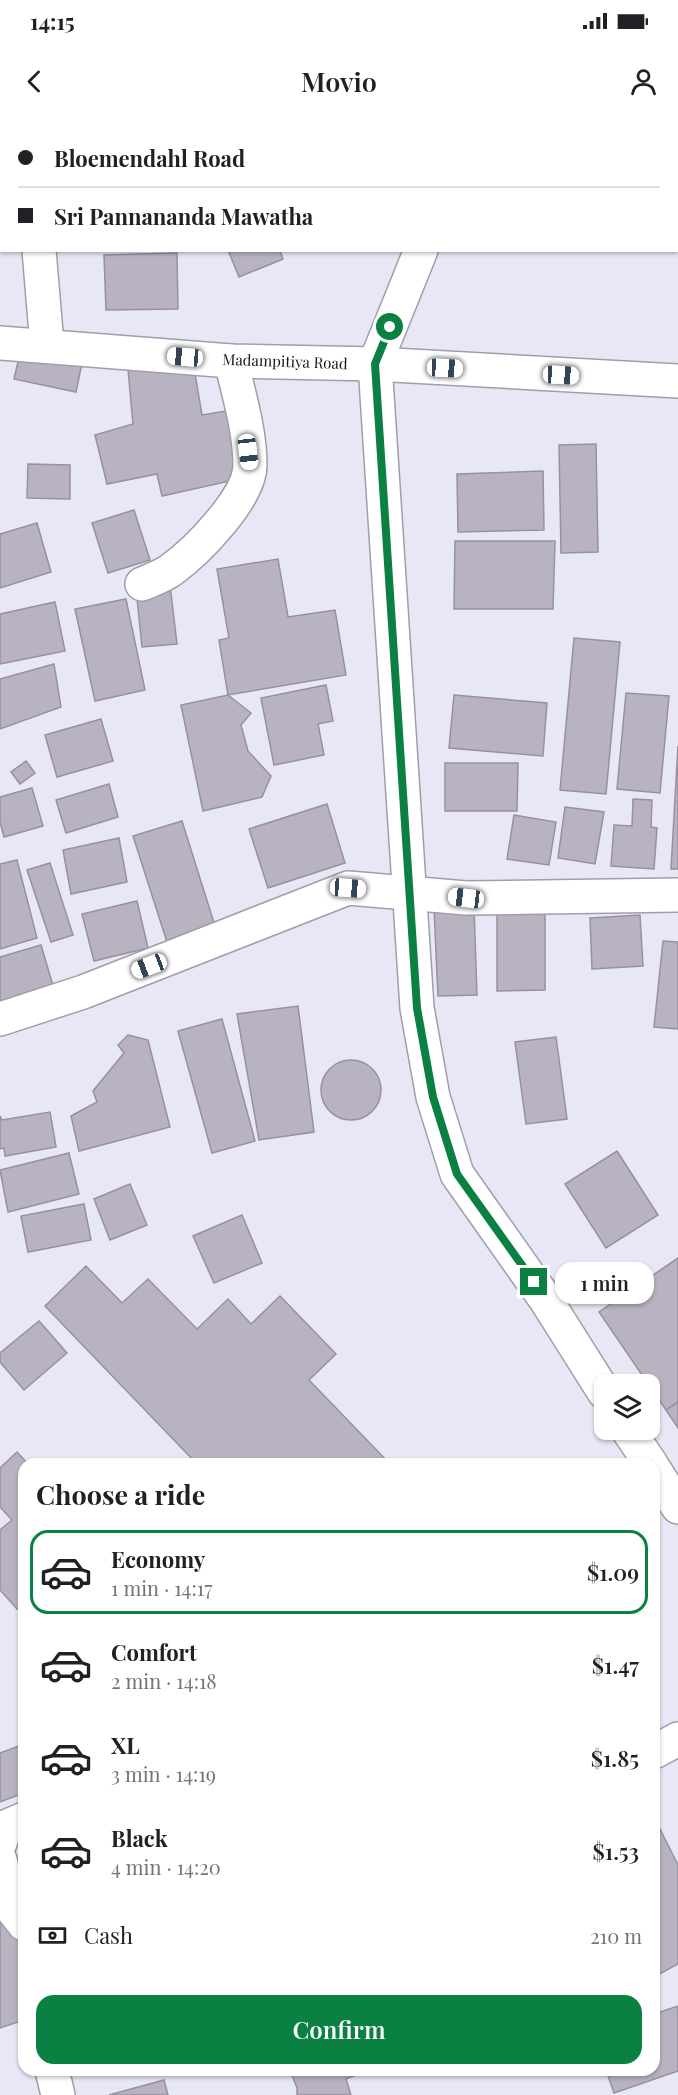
<!DOCTYPE html>
<meta charset="utf-8">
<style>
:root{--surface:#fff;--page:#f6f6f6;--text:#202124;--muted:#757577;--line:#e0e0e0;--accent:#0b8043}
body{margin:0;font-family:"Playfair Display",serif;background:var(--page);color:var(--text);height:100vh;display:flex;flex-direction:column;font-size:22px;white-space:nowrap}
*{box-sizing:border-box;margin:0}
p{font-size:20px;color:var(--muted)}
.icon{flex:none;width:33px;height:33px;fill:none;stroke:currentColor;stroke-width:2;stroke-linecap:round;stroke-linejoin:round}
.map{position:relative;flex:1;overflow:hidden}
.details{position:absolute;left:18px;top:1338px;width:642px;height:618px;display:flex;flex-direction:column;background:var(--surface);border-radius:18px;box-shadow:0 2px 4px #0004}
.details>*{flex:none}
.hud{position:absolute;left:0px;top:0px;width:678px;height:132px;box-shadow:0 2px 4px #0004;display:grid;align-content:center;height:132px;padding:0 18px;background:var(--surface)}
.fabs{position:absolute;left:594px;top:1254px;display:grid;gap:12px}
.fabs a{display:grid;place-items:center;width:66px;height:66px;border-radius:12px;background:var(--surface);box-shadow:0 2px 4px #0004;font-size:30px}
.end{position:absolute;width:27px;height:27px;margin:-14px;border:8px solid #0b8043;background:#fff;box-shadow:0 0 0 3px #fff}
.from{border-radius:50%}
.bubble{position:absolute;height:42px;border-radius:18px;background:var(--surface);box-shadow:0 2px 4px #0004;font-size:20px;font-weight:600;line-height:42px;text-align:center}
.car{position:absolute;width:18px;height:36px;margin:-18px -9px;border-radius:8px;box-shadow:0 0 4px 2px #0007;background:linear-gradient(#fff 24%,#345 0 40%,#fff 0 76%,#345 0 86%,#fff 0)}
.hud b{display:flex;align-items:center;gap:21px;height:57px;font-size:22px}
.hud b+b{border-top:2px solid var(--line)}
.hud i{width:15px;height:15px;background:var(--text)}
ul{padding:0;list-style:none}
li{display:flex;align-items:center;gap:18px;height:84px;margin:0 12px 9px;padding:0 6px;border:3px solid transparent;border-radius:18px}
li div{flex:1}
li b{display:block;font-size:22px}
li em{font-style:normal;font-weight:600}
li.on{border-color:var(--accent)}
li>.icon{width:54px;height:54px;stroke-width:1.5}
h2{padding:0 18px;font-size:27px;line-height:72px}
.pay{display:flex;align-items:center;gap:15px;height:66px;padding:0 18px;font-size:22px}
.pay p{margin-inline-start:auto}
.action{display:flex;gap:12px;margin-top:auto;padding:12px 18px}
.action a{flex:1;height:69px;border-radius:18px;background:var(--accent);color:#fff;font-size:24px;font-weight:600;line-height:69px;text-align:center}
.status{display:flex;justify-content:space-between;align-items:center;height:42px;padding:0 30px;background:var(--surface);direction:ltr}
.status svg{height:16px;fill:currentColor}
header{display:flex;justify-content:space-between;align-items:center;height:78px;padding:0 18px;background:var(--surface);font-size:27px;font-weight:600}
.map>svg:first-child{display:block}
.building{fill:#b9b3c1;stroke:#97919f;stroke-width:1.5}
.lines{fill:none;stroke-linecap:round;stroke-linejoin:round}
.minor-casing{stroke:#9e9eac;stroke-width:36}
.major-casing{stroke:#9e9eac;stroke-width:36}
.minor{stroke:#fff;stroke-width:33}
.major{stroke:#fff;stroke-width:33}
.route{stroke:#0b8043;stroke-width:8}
.labels{text-anchor:middle;stroke-width:4.5;stroke-linejoin:round;paint-order:stroke}
.street-label{font-size:15px;fill:#141419;stroke:#fff}
</style>
<div class="status"><b>14:15</b><svg viewBox="0 0 49 12"><path d="M0 12V9h3v3zM5 12V6h3v6zM10 12V3h3v9zM15 12V0h3v12zM26 1h20v11H26zM47 4h2v5h-2z"/></svg></div>
<header><svg class="icon" aria-label="back" viewBox="0 0 24 24"><path d="M15 5l-7 7 7 7"/></svg>Movio<svg class="icon" aria-label="person" viewBox="0 0 24 24"><circle cx="12" cy="8" r="4"/><path d="M4 21q1-7 8-7t8 7"/></svg></header>
<div class="map">
<svg width="678" height="1975" viewBox="0 0 678 1975">
<rect width="100%" height="100%" fill="#e7e7f6"/>
<g class="building">
<path d="M 228,130 L 280,130 L 283,139 L 239,157 Z"/>
<path d="M 177,133 L 178,189 L 106,190 L 104,135 Z"/>
<path d="M 22,225 L 83,238 L 76,272 L 14,259 Z"/>
<path d="M 194,248 L 202,295 L 232,290 L 243,358 L 162,376 L 157,354 L 107,364 L 95,315 L 133,304 L 128,249 Z"/>
<path d="M 596,324 L 598,432 L 561,433 L 559,325 Z"/>
<path d="M 28,344 L 70,345 L 70,379 L 27,378 Z"/>
<path d="M 543,351 L 544,410 L 458,412 L 457,354 Z"/>
<path d="M 134,390 L 150,440 L 108,453 L 92,403 Z"/>
<path d="M 37,403 L 51,452 L 0,468 L 0,414 Z"/>
<path d="M 455,421 L 555,421 L 553,489 L 454,489 Z"/>
<path d="M 278,439 L 288,497 L 335,490 L 346,555 L 228,575 L 219,520 L 229,518 L 217,449 Z"/>
<path d="M 170,465 L 177,524 L 142,527 L 136,469 Z"/>
<path d="M 126,479 L 145,570 L 95,581 L 75,489 Z"/>
<path d="M 55,482 L 65,531 L 0,544 L 0,494 Z"/>
<path d="M 574,518 L 620,522 L 606,674 L 560,670 Z"/>
<path d="M 54,544 L 61,587 L 0,609 L 0,559 Z"/>
<path d="M 326,565 L 333,601 L 318,604 L 324,635 L 274,645 L 261,578 Z"/>
<path d="M 626,573 L 669,576 L 660,673 L 617,669 Z"/>
<path d="M 228,575 L 251,593 L 241,605 L 248,631 L 271,656 L 262,677 L 203,691 L 181,585 Z"/>
<path d="M 454,575 L 547,583 L 543,636 L 449,628 Z"/>
<path d="M 101,599 L 113,641 L 57,657 L 45,615 Z"/>
<path d="M 678,626 L 678,749 L 671,749 Z"/>
<path d="M 26,641 L 35,653 L 20,664 L 11,652 Z"/>
<path d="M 445,643 L 518,643 L 517,691 L 445,691 Z"/>
<path d="M 109,664 L 118,697 L 66,713 L 56,680 Z"/>
<path d="M 32,668 L 43,706 L 4,717 L 0,702 L 0,677 Z"/>
<path d="M 633,679 L 652,680 L 651,707 L 657,708 L 654,749 L 611,746 L 614,705 L 632,706 Z"/>
<path d="M 327,684 L 345,743 L 268,768 L 249,709 Z"/>
<path d="M 565,687 L 604,692 L 595,744 L 558,738 Z"/>
<path d="M 514,695 L 556,702 L 549,745 L 507,739 Z"/>
<path d="M 182,701 L 215,806 L 167,822 L 133,716 Z"/>
<path d="M 119,718 L 127,762 L 71,774 L 63,730 Z"/>
<path d="M 17,740 L 37,818 L 0,829 L 0,744 Z"/>
<path d="M 50,743 L 73,815 L 51,822 L 27,750 Z"/>
<path d="M 137,781 L 148,828 L 94,841 L 82,794 Z"/>
<path d="M 474,787 L 477,875 L 438,876 L 434,789 Z"/>
<path d="M 497,792 L 545,792 L 545,870 L 497,871 Z"/>
<path d="M 640,795 L 643,846 L 592,849 L 590,798 Z"/>
<path d="M 663,821 L 678,822 L 678,909 L 654,907 Z"/>
<path d="M 41,825 L 54,869 L 0,885 L 0,837 Z"/>
<path d="M 298,886 L 314,1012 L 259,1020 L 237,894 Z"/>
<path d="M 222,899 L 255,1021 L 212,1033 L 178,911 Z"/>
<path d="M 128,915 L 148,920 L 170,1007 L 79,1031 L 71,996 L 97,982 L 93,971 L 124,933 L 118,925 Z"/>
<path d="M 556,917 L 567,999 L 526,1004 L 515,922 Z"/>
<circle cx="351" cy="970" r="30"/>
<path d="M 50,992 L 56,1027 L 5,1036 L 4,1028 L 0,1029 L 0,996 L 2,1000 Z"/>
<path d="M 617,1031 L 658,1095 L 606,1128 L 565,1064 Z"/>
<path d="M 69,1033 L 79,1074 L 8,1092 L 0,1050 Z"/>
<path d="M 130,1064 L 147,1105 L 110,1120 L 94,1079 Z"/>
<path d="M 84,1084 L 91,1120 L 28,1132 L 21,1096 Z"/>
<path d="M 242,1095 L 262,1143 L 214,1163 L 193,1116 Z"/>
<path d="M 678,1138 L 678,1282 L 666,1290 L 599,1192 Z"/>
<path d="M 86,1146 L 122,1183 L 148,1159 L 197,1209 L 228,1179 L 251,1204 L 280,1176 L 336,1234 L 309,1260 L 390,1344 L 197,1344 L 45,1186 Z"/>
<path d="M 39,1201 L 67,1233 L 24,1270 L 0,1242 L 0,1233 Z"/>
<path d="M 678,1282 L 678,1308 L 666,1290 Z"/>
<path d="M 17,1332 L 28,1344 L 24,1344 L 24,1483 L 17,1489 L 0,1470 L 0,1410 L 12,1400 L 0,1387 L 0,1348 Z"/>
<path d="M 24,1624 L 24,1673 L 0,1682 L 0,1633 Z"/>
<path d="M 654,1697 L 678,1745 L 678,1844 L 654,1857 L 654,1806 L 658,1805 L 654,1797 Z"/>
<path d="M 0,1753 L 24,1826 L 24,1900 L 0,1908 Z"/>
<path d="M 678,1886 L 678,1951 L 614,1973 L 606,1950 L 654,1950 L 654,1894 Z"/>
<path d="M 290,1950 L 366,1950 L 366,1951 L 346,1959 L 351,1975 L 297,1975 L 297,1968 Z"/>
<path d="M 164,1960 L 168,1975 L 109,1975 Z"/>
</g>
<g class="lines">
<g class="minor-casing">
<g id="minor">
<path d="M 7,0 L 8,2"/>
<path d="M 0,94 L 2,94"/>
<path d="M 39,130 L 47,225"/>
<path d="M 142,464 C 151,460 163,456 171,450 C 196,432 250,378 250,345 C 250,311 239,275 231,241"/>
<path d="M 0,899 L 83,872 L 348,768 L 466,778 L 678,775"/>
<path d="M 654,1632 L 678,1619"/>
<path d="M 0,1723 L 5,1707 L 24,1699"/>
<path d="M 0,1740 L 13,1790 L 24,1804"/>
<path d="M 52,1950 L 58,1975"/>
</g>
</g>
<g class="major-casing">
<g id="major">
<path d="M 475,2 L 476,0"/>
<path d="M 421,130 L 375,244 L 417,888 L 433,977 L 457,1054 L 546,1180 L 604,1272"/>
<path d="M 0,223 L 231,241 L 375,244 L 678,261"/>
<path d="M 628,1310 L 651,1344"/>
<path d="M 654,1349 L 678,1387"/>
</g>
</g>
<use href="#minor" class="minor"/>
<use href="#major" class="major"/>
</g>
<g class="lines">
<path class="route" d="M 390,207 L 375,244 L 417,888 L 433,977 L 457,1054 L 534,1162"/>
</g>
<g class="labels">
<g class="street-label">
<text transform="translate(285 242) rotate(2)" y="5">Madampitiya Road</text>
</g>
</g>
</svg>
<div class="fabs">
<a><svg class="icon" aria-label="layers" viewBox="0 0 24 24"><path d="M12 4l9 5-9 5-9-5zM3 14l9 5 9-5"/></svg></a>
</div>
<i class="end from" style="left:390px;top:207px"></i>
<i class="end" style="left:534px;top:1162px"></i>
<div class="bubble" style="left:555px;top:1142px;width:99px">1 min</div>
<i class="car" style="left:185px;top:237px;rotate:275deg"></i>
<i class="car" style="left:445px;top:248px;rotate:93deg"></i>
<i class="car" style="left:561px;top:255px;rotate:93deg"></i>
<i class="car" style="left:248px;top:332px;rotate:173deg"></i>
<i class="car" style="left:348px;top:768px;rotate:94deg"></i>
<i class="car" style="left:466px;top:778px;rotate:277deg"></i>
<i class="car" style="left:149px;top:846px;rotate:249deg"></i>
<div class="hud">
<b><i class="from"></i>Bloemendahl Road</b>
<b><i></i>Sri Pannananda Mawatha</b>
</div>
<section class="details">
<h2>Choose a ride</h2>
<ul>
<li class="on"><svg class="icon" aria-label="car" viewBox="0 0 24 24"><path d="M5 17H2v-5l4-1 3-4h7l3 4 3 1v5h-3M9 17h6M6 11h13"/><circle cx="7" cy="17" r="2"/><circle cx="17" cy="17" r="2"/></svg><div><b>Economy</b><p>1 min · 14:17</p></div><em>$1.09</em></li>
<li><svg class="icon" aria-label="car" viewBox="0 0 24 24"><path d="M5 17H2v-5l4-1 3-4h7l3 4 3 1v5h-3M9 17h6M6 11h13"/><circle cx="7" cy="17" r="2"/><circle cx="17" cy="17" r="2"/></svg><div><b>Comfort</b><p>2 min · 14:18</p></div><em>$1.47</em></li>
<li><svg class="icon" aria-label="car" viewBox="0 0 24 24"><path d="M5 17H2v-5l4-1 3-4h7l3 4 3 1v5h-3M9 17h6M6 11h13"/><circle cx="7" cy="17" r="2"/><circle cx="17" cy="17" r="2"/></svg><div><b>XL</b><p>3 min · 14:19</p></div><em>$1.85</em></li>
<li><svg class="icon" aria-label="car" viewBox="0 0 24 24"><path d="M5 17H2v-5l4-1 3-4h7l3 4 3 1v5h-3M9 17h6M6 11h13"/><circle cx="7" cy="17" r="2"/><circle cx="17" cy="17" r="2"/></svg><div><b>Black</b><p>4 min · 14:20</p></div><em>$1.53</em></li>
</ul>
<div class="pay"><svg class="icon" aria-label="cash" viewBox="0 0 24 24"><path d="M3 7h18v10H3z"/><circle cx="12" cy="12" r="2"/></svg>Cash<p>210 m</p></div>
<div class="action"><a>Confirm</a></div>
</section>
</div>
